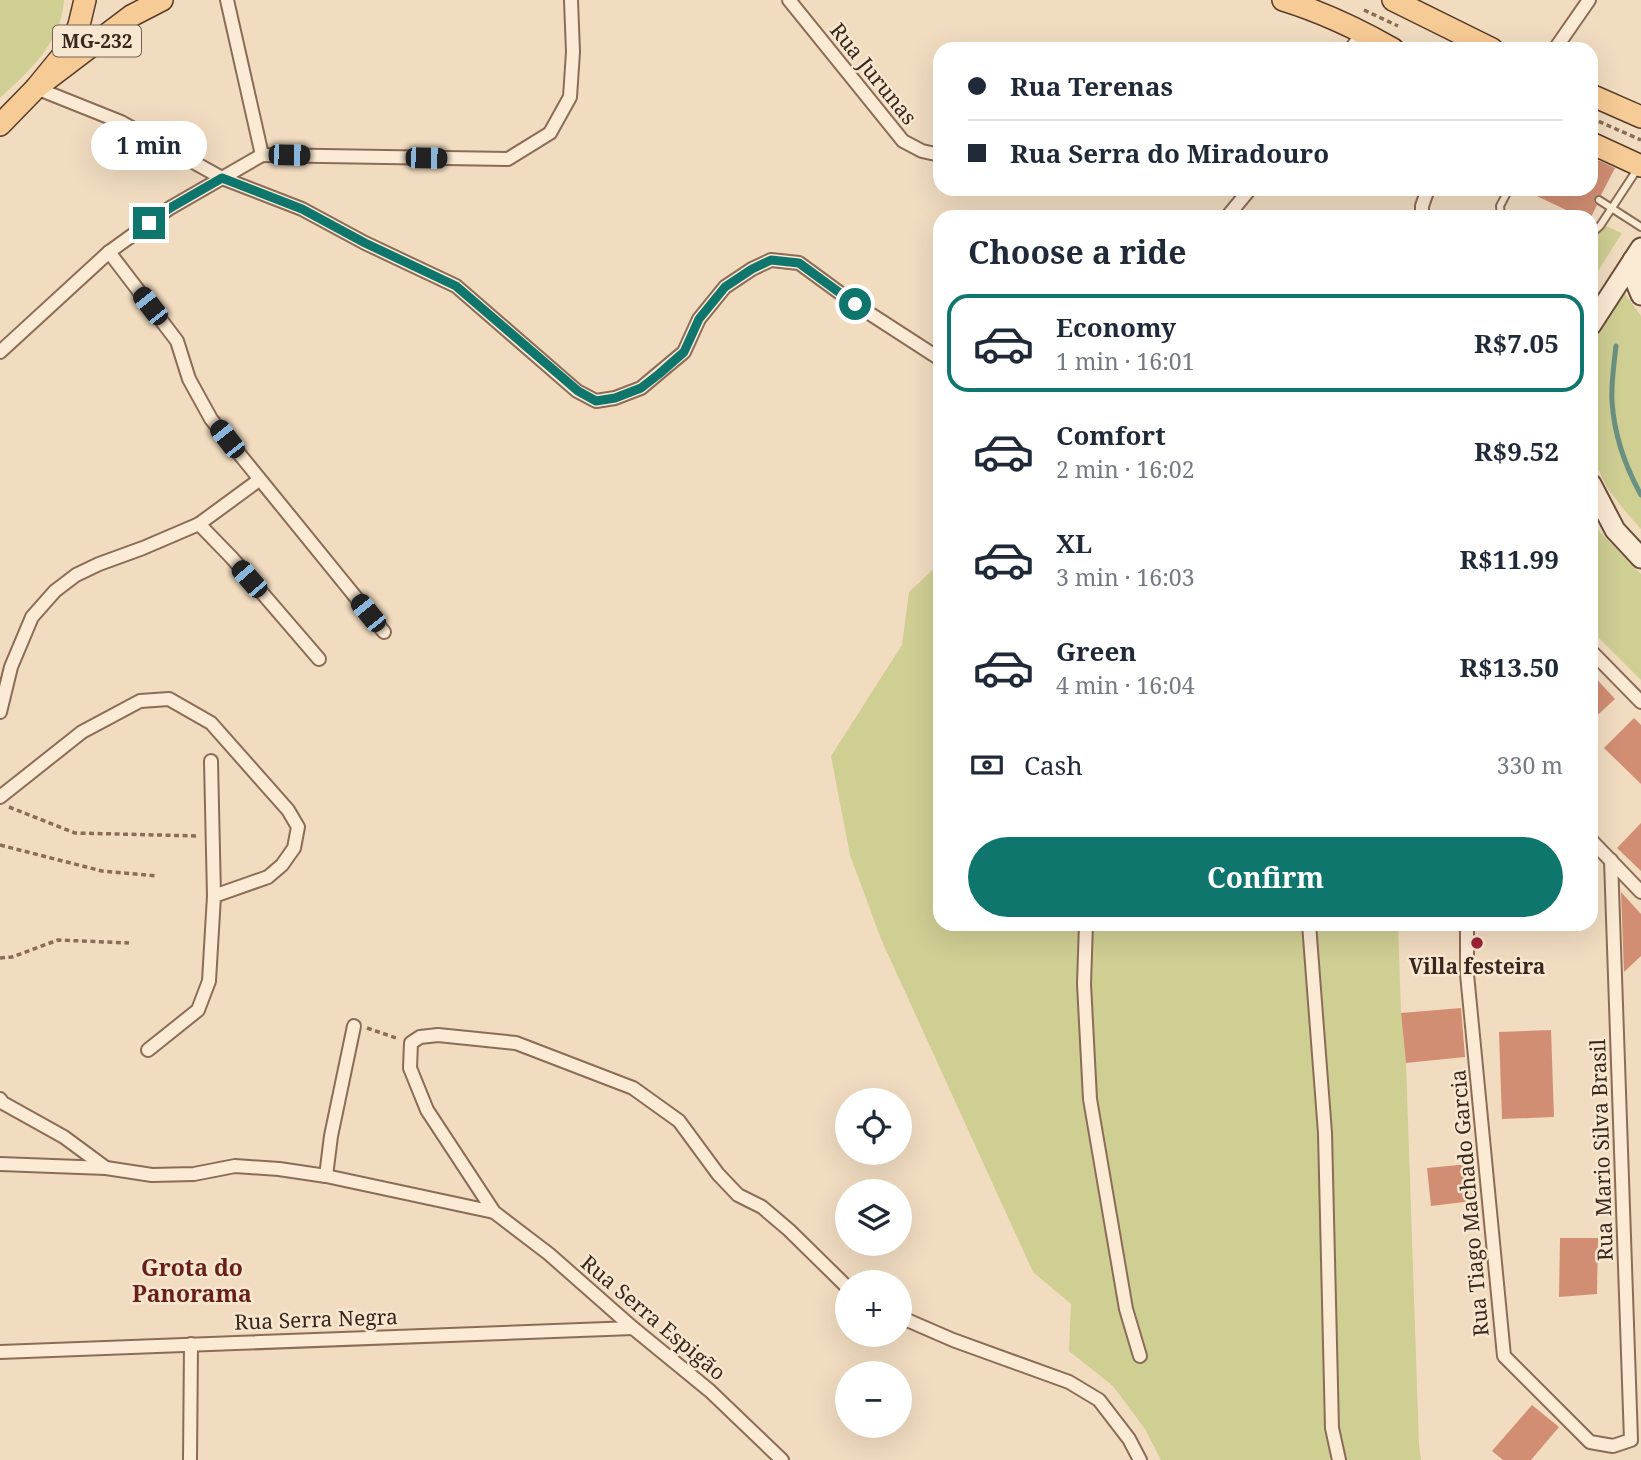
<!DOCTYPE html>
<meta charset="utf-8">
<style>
:root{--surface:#fff;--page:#f2f2f3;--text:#1f2937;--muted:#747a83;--line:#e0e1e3;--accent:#0f766e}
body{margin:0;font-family:"Noto Serif",serif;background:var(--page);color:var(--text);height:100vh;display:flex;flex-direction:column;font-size:26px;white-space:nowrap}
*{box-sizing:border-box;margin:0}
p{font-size:23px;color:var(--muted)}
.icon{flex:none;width:38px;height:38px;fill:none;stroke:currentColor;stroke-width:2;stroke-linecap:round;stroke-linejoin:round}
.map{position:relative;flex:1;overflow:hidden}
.side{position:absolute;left:933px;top:210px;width:665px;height:721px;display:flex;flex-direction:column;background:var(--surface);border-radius:21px;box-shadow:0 7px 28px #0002}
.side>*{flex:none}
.top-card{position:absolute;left:933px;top:42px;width:665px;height:154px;border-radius:21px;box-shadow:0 7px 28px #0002;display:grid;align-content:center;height:154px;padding:0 35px;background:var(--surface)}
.buttons{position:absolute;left:835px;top:1088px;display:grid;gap:14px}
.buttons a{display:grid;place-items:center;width:77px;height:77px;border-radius:50%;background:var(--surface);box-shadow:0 7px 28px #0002;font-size:35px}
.end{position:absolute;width:32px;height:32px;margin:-16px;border:9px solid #0f766e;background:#fff;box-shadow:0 0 0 4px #fff}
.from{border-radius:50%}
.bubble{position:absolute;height:49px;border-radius:24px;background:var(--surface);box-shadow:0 7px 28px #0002;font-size:23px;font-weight:700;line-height:49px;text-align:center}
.car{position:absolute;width:21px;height:42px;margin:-21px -10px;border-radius:9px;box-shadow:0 0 5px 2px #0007;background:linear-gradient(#222 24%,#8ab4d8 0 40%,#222 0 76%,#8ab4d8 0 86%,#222 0)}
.top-card b{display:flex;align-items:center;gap:24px;height:66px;font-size:26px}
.top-card b+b{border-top:2px solid var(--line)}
.top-card i{width:18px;height:18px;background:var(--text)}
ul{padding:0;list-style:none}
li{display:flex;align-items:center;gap:21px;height:98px;margin:0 14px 10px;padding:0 21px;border:4px solid transparent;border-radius:21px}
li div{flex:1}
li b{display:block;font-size:26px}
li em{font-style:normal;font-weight:700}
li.current{border-color:var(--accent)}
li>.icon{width:63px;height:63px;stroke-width:1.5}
h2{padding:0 35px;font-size:32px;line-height:84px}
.pay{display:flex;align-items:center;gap:18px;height:77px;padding:0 35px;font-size:26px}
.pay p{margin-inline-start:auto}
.action{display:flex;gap:14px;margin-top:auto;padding:14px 35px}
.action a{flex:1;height:80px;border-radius:42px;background:var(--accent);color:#fff;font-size:28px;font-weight:700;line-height:80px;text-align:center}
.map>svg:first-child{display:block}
.green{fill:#cfce93}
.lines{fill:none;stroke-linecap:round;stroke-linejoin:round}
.stream{stroke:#6a9182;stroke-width:5}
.building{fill:#d18e73}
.service-casing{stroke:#8b6c57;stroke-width:10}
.minor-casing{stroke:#8b6c57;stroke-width:16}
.secondary-casing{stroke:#6c4d3a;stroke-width:23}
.primary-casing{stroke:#583a2b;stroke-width:24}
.path{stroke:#8b6c57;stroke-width:3.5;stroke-dasharray:5 3.5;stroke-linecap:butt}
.service{stroke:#fbead4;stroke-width:6}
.minor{stroke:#fbead4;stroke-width:12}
.secondary{stroke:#fbead4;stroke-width:19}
.primary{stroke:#f7cb95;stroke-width:21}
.route{stroke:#0f766e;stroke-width:9}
.poi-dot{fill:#9e2334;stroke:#f8e7d0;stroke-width:2.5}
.labels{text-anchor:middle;stroke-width:5;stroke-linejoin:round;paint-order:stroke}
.shield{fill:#f8e7d0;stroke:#726052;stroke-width:2}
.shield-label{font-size:19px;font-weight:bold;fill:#39261c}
.street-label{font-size:21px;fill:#39261c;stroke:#f8e7d0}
.poi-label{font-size:21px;font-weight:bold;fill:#39261c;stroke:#f8e7d0}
.neighbourhood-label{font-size:23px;font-weight:bold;fill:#691f19;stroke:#f8e7d0}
</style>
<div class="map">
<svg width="1641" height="1460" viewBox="0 0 1641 1460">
<rect width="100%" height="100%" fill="#f1dcc0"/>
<g class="green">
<path d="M 0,0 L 64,0 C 61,43 30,70 0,98 Z"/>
<path d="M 1606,226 L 1622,233 L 1591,282 L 1591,240 Z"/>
<path d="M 1623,291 L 1641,316 L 1641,529 L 1626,512 L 1607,488 L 1591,454 L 1591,338 Z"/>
<path d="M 1591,516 L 1599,531 L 1641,574 L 1641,680 L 1591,630 Z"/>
<path d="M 940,563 L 940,924 L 1398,924 L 1401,1013 L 1406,1063 L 1419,1445 L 1421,1460 L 1161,1460 L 1145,1429 L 1113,1386 L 1069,1351 L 1071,1304 L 1033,1272 L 881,939 L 850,855 L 831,756 L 902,645 L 909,592 Z"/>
</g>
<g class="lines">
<path class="stream" d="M 1616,346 C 1614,364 1611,383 1612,401 C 1614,434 1625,466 1641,495"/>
</g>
<g class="building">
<path d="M 1591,157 L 1615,168 L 1601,195 L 1597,195 L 1594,198 L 1594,202 L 1597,205 L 1591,217 L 1581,217 L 1522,189 L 1591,189 Z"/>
<path d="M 1591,673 L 1615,699 L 1591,721 Z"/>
<path d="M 1634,718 L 1641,725 L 1641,784 L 1604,748 Z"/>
<path d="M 1641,823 L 1641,871 L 1617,848 Z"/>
<path d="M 1621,892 L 1641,914 L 1641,956 L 1624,972 Z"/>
<path d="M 1461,1008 L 1465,1057 L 1406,1063 L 1401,1013 Z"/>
<path d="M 1551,1030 L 1554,1117 L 1502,1119 L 1499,1032 Z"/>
<path d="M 1469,1164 L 1472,1201 L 1431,1206 L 1427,1168 Z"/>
<path d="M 1560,1238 L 1598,1238 L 1597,1294 L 1559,1297 Z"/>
<path d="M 1532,1405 L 1559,1427 L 1531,1460 L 1503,1460 L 1492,1451 Z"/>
</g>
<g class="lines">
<g class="service-casing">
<g id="service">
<path d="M 1599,200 L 1641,227"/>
<path d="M 1501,217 L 1500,206 L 1509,189"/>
<path d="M 1591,234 L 1600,226 L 1638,168"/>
</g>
</g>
<g class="minor-casing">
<g id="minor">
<path d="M 227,0 L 262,155"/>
<path d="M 789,0 L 903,141 L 922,151 L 940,155"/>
<path d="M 1351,49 L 1363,32"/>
<path d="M 1555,49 L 1589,0"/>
<path d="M 36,88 L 121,122 L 222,178 L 302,209 L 365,243 L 456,286 L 577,391 L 596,401 L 615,398 L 641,388 L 684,352 L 699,319 L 725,287 L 752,269 L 771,260 L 799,263 L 855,304 L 940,359"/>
<path d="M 262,155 L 508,159 L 550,133 L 570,97 L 573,52 L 571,0"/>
<path d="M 1227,217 L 1250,189"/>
<path d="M 1422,217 L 1422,206 L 1428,189"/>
<path d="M 109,252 L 177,341 L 189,379 L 211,419 L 384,632"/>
<path d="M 0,352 L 109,252 L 170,208 L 262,155"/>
<path d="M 199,524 L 259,480"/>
<path d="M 1591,651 L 1641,702"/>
<path d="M 0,712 L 11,667 L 32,617 L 55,591 L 76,575 L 99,564 L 143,548 L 199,524 L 232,558 L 319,659"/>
<path d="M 211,761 L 214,896"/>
<path d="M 0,797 L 82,732 L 140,701 L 169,699 L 211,723 L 288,810 L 298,827 L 294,848 L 282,865 L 268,877 L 214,896 L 209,981 L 198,1010 L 148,1050"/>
<path d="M 1591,840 L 1641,892"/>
<path d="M 1086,924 L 1084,984 L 1090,1099 L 1126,1309 L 1140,1356"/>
<path d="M 1309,924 L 1325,1133 L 1332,1428 L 1339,1460"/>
<path d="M 1467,924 L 1467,974 L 1504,1356 L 1590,1442 L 1613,1446 L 1631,1440 L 1611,860"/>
<path d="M 0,1099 L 3,1103 L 64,1137 L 106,1168"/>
<path d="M 0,1164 L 106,1168 L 152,1175 L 194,1174 L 235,1166 L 279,1169 L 326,1176 L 494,1212"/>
<path d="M 326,1176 L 331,1136 L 354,1026"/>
<path d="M 900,1317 L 953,1340 L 1069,1382 L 1099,1400 L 1129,1439 L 1140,1460"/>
<path d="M 0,1352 L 633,1328"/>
<path d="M 190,1460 L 191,1344"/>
<path d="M 782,1460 L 710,1391 L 633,1328 L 549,1254 L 494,1212 L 427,1110 L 410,1068 L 411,1043 L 420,1037 L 438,1035 L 516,1043 L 633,1088 L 679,1121 L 718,1174 L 738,1195 L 762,1207 L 789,1230 L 847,1287"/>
</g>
</g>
<g class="secondary-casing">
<g id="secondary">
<path d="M 1633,260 L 1632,273 L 1641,295"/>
<path d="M 1591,325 L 1641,248"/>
<path d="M 1591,484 L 1615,530 L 1641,558"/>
</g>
</g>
<g class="primary-casing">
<g id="primary">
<path d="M 1283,0 C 1322,12 1358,29 1393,49"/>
<path d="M 1393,0 L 1492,49"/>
<path d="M 36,88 L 131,16 L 162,0"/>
<path d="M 1591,95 L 1641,117"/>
<path d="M 0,125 L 36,88 L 72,44 L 79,25 L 85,0"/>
<path d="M 1591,143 L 1641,166"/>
</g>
</g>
<g class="path">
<path d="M 1364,10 L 1398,26"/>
<path d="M 1591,118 L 1641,140"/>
<path d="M 9,807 L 75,833 L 199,836"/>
<path d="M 0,845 L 102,871 L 157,876"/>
<path d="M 0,958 L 12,957 L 58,940 L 129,943"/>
<path d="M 367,1028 L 399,1039"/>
</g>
<use href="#service" class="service"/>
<use href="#minor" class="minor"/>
<use href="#secondary" class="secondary"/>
<use href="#primary" class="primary"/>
</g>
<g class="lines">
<path class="route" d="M 149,223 L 170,208 L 222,178 L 302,209 L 365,243 L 456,286 L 578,391 L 596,401 L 615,398 L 641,388 L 659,374 L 684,352 L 699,319 L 725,287 L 752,269 L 771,260 L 799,263 L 855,304"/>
</g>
<circle class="poi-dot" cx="1477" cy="943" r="7"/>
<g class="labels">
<rect class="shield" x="53" y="25.5" width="88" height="31" rx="5"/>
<g class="shield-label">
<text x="97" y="48">MG-232</text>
</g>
<g class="street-label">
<text transform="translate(873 74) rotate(51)" y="7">Rua Jurunas</text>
<text transform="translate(1602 1150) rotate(-92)" y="7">Rua Mario Silva Brasil</text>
<text transform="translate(1470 1203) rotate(-95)" y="7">Rua Tiago Machado Garcia</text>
<text transform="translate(653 1318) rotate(40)" y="7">Rua Serra Espigão</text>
<text transform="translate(316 1320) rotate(-2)" y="7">Rua Serra Negra</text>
</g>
<g class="poi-label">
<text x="1477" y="974">Villa festeira</text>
</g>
<g class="neighbourhood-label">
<text x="192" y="1276">Grota do<tspan x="192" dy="26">Panorama</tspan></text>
</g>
</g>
</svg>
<div class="buttons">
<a><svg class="icon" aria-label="locate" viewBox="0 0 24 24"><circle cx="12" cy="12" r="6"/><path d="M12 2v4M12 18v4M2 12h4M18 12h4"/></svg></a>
<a><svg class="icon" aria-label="layers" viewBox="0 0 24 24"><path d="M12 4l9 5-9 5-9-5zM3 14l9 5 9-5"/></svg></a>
<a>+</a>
<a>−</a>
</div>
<i class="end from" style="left:855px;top:304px"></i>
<i class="end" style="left:149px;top:223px"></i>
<div class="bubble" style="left:91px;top:121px;width:116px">1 min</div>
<i class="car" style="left:289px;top:155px;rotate:91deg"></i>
<i class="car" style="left:426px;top:158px;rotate:91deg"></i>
<i class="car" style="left:150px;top:306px;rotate:322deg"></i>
<i class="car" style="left:227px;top:439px;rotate:322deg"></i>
<i class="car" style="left:249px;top:579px;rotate:319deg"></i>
<i class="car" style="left:368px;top:613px;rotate:321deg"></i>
<div class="top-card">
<b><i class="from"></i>Rua Terenas</b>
<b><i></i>Rua Serra do Miradouro</b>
</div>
<section class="side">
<h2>Choose a ride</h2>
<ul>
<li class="current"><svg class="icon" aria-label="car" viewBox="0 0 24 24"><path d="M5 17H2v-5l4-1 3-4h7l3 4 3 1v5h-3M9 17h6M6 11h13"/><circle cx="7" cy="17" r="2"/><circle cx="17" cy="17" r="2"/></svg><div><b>Economy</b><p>1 min · 16:01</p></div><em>R$7.05</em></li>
<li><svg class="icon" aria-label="car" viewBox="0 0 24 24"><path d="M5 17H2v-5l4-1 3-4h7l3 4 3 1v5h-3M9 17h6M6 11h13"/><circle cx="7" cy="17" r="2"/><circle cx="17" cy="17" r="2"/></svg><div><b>Comfort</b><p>2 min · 16:02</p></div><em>R$9.52</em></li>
<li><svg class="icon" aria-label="car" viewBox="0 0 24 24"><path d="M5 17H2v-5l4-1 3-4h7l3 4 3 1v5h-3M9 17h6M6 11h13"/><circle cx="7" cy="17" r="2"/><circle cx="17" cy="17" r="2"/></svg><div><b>XL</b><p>3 min · 16:03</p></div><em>R$11.99</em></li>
<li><svg class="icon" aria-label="car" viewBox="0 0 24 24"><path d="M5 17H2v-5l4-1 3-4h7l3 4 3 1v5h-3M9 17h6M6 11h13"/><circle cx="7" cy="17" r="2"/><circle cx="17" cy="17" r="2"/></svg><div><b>Green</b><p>4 min · 16:04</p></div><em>R$13.50</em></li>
</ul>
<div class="pay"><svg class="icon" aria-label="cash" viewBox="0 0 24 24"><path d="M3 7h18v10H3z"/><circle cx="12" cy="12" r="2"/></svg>Cash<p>330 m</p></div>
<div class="action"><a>Confirm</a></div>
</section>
</div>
